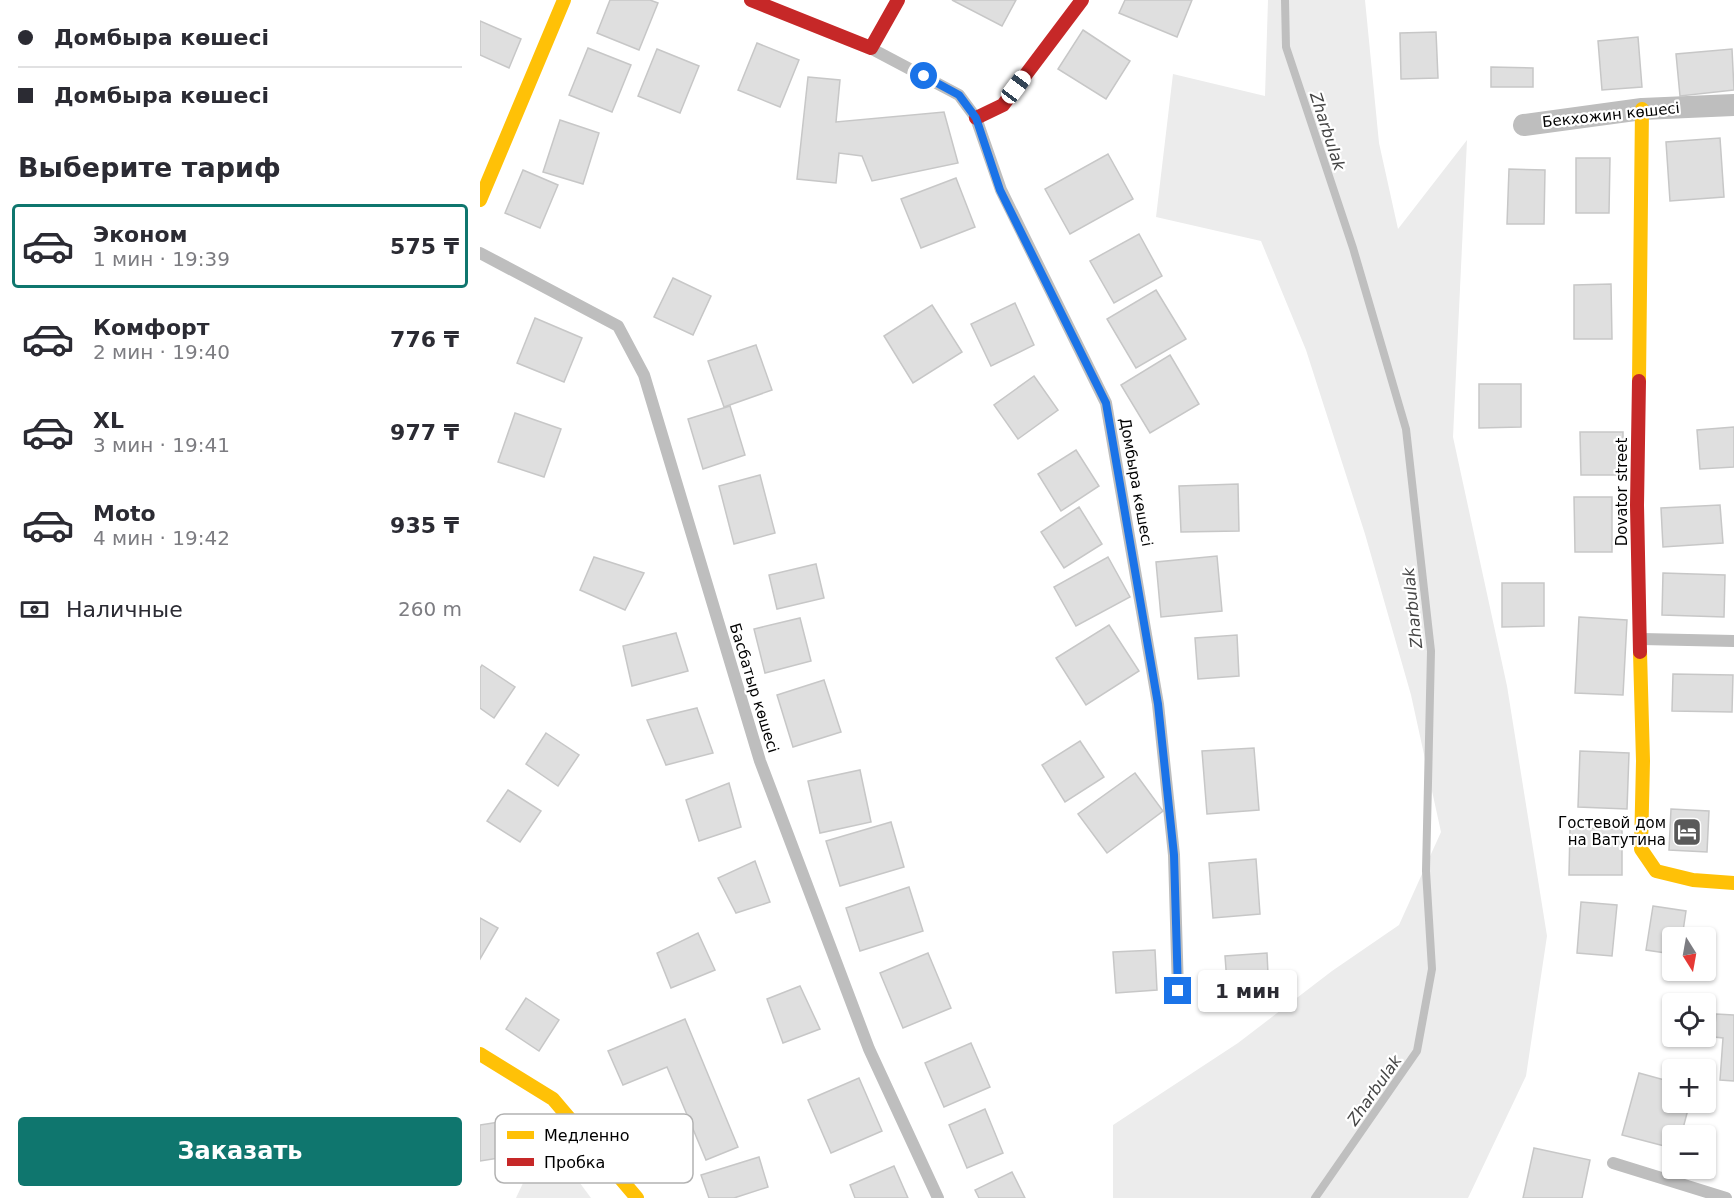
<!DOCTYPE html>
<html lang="ru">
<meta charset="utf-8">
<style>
:root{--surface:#fff;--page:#f2f2f3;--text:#2b2b33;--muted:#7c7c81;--line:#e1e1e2;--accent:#0f766e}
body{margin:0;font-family:"DejaVu Sans",sans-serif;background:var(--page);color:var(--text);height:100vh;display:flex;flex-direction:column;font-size:22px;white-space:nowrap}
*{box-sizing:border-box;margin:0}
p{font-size:20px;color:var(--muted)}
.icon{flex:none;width:33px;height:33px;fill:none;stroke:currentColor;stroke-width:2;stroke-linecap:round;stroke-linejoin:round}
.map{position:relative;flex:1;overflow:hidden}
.panel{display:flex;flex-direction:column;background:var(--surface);width:480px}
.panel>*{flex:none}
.guide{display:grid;align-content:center;height:132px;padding:0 18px;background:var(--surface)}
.needle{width:39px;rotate:169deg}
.controls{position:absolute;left:1182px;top:927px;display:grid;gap:12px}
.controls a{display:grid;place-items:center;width:54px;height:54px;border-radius:6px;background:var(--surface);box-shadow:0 2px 4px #0004;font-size:30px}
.end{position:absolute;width:27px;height:27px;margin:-14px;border:8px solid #1a73e8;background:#fff;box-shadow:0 0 0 3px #fff}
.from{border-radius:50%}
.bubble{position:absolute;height:42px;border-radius:6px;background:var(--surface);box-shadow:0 2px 4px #0004;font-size:20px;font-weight:800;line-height:42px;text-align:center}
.car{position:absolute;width:18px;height:36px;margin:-18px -9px;border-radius:8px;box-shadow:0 0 4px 2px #0007;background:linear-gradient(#fff 24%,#345 0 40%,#fff 0 76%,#345 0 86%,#fff 0)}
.guide b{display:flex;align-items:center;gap:21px;height:57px;font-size:22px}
.guide b+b{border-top:2px solid var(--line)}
.guide i{width:15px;height:15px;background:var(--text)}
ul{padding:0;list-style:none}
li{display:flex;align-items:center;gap:18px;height:84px;margin:0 12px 9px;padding:0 6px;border:3px solid transparent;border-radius:6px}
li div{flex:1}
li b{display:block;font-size:22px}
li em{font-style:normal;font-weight:800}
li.current{border-color:var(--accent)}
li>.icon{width:54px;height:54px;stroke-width:1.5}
h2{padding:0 18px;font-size:27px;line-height:72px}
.pay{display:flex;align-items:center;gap:15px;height:66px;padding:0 18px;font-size:22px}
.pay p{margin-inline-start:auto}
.primary-button{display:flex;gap:12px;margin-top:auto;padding:12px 18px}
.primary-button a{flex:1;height:69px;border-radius:6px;background:var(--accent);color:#fff;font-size:24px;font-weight:800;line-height:69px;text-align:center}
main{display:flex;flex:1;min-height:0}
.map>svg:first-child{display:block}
.green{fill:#ececec}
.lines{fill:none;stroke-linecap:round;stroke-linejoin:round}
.stream{stroke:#bfbfbf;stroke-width:8}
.building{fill:#dfdfdf;stroke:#c7c7c7;stroke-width:1.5}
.lane{stroke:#bebebe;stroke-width:12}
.street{stroke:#bebebe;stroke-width:22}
.slow{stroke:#ffc107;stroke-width:14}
.jam{stroke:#c62828;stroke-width:14}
.route{stroke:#1a73e8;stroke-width:8}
.labels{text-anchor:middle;stroke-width:4.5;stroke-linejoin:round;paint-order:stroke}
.street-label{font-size:15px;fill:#000;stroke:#fff}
.poi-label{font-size:15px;fill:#000;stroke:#fff;text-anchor:end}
.water-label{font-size:16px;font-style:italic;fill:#444;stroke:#fff}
.key{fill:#fff;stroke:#b2b2b2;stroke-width:1.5}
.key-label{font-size:16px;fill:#000}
</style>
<main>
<section class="panel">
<div class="guide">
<b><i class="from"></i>Домбыра көшесі</b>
<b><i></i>Домбыра көшесі</b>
</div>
<h2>Выберите тариф</h2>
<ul>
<li class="current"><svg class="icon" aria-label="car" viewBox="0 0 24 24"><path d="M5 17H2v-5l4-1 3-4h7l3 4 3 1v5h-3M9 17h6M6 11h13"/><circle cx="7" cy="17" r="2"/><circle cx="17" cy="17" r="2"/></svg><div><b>Эконом</b><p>1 мин · 19:39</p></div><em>575 ₸</em></li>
<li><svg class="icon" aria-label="car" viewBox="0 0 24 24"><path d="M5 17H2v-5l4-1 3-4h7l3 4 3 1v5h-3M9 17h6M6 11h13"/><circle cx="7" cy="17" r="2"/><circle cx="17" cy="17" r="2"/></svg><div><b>Комфорт</b><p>2 мин · 19:40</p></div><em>776 ₸</em></li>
<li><svg class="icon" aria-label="car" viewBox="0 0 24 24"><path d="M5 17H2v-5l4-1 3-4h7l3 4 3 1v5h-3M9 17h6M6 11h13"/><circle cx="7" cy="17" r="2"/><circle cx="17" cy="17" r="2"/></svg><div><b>XL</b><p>3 мин · 19:41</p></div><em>977 ₸</em></li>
<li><svg class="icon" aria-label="car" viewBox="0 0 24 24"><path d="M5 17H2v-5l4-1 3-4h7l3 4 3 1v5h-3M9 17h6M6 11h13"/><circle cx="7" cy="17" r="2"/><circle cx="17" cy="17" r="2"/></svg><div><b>Moto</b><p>4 мин · 19:42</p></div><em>935 ₸</em></li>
</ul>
<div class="pay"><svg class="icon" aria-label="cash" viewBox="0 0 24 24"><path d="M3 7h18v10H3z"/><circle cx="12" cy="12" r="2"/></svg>Наличные<p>260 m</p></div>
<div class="primary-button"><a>Заказать</a></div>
</section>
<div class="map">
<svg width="1254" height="1198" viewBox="0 0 1254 1198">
<rect width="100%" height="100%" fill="#fff"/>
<g class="green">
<path d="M 788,0 L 885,0 L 899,143 L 918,229 L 987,140 L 973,437 L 1027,686 L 1067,936 L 1046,1076 L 988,1198 L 633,1198 L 633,1125 L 758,1043 L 852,971 L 919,925 L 961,832 L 931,695 L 885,534 L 826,350 L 781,241 L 676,217 L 693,74 L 785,96 Z"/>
<path d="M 65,1136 L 111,1198 L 36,1198 Z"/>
</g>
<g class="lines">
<path class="stream" d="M 805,0 L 806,47 L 873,248 L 926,429 L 951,651 L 946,871 L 952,969 L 937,1051 L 835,1198"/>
</g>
<g class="building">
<path d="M 130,0 L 170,0 L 178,3 L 159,50 L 117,33 Z"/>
<path d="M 472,0 L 536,0 L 522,26 Z"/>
<path d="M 645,0 L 712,0 L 697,37 L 639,13 Z"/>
<path d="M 0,21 L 41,39 L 29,68 L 0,55 Z"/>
<path d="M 603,30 L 650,61 L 626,99 L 578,69 Z"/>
<path d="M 956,32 L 958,78 L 921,79 L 920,33 Z"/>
<path d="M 1158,37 L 1162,87 L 1122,90 L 1118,41 Z"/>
<path d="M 277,43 L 319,60 L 300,107 L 258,90 Z"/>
<path d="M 108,48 L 151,65 L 132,112 L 89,95 Z"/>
<path d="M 177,49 L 219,66 L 200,113 L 158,96 Z"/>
<path d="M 1252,49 L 1254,90 L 1200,96 L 1196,54 Z"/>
<path d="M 1011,67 L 1053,68 L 1053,87 L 1011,87 Z"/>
<path d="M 328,77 L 360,80 L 356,122 L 464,112 L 478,163 L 392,181 L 382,156 L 359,153 L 356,183 L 317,179 Z"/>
<path d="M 80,120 L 119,133 L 103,184 L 63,172 Z"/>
<path d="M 1240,138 L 1244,197 L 1190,201 L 1186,142 Z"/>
<path d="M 628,154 L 653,199 L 590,234 L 565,189 Z"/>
<path d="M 1096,158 L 1130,158 L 1129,213 L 1096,213 Z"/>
<path d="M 1029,169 L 1065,170 L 1064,224 L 1027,224 Z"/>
<path d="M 43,170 L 78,185 L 60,228 L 25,213 Z"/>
<path d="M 476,178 L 495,227 L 441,248 L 421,199 Z"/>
<path d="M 659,234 L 682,276 L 634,303 L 610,261 Z"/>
<path d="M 193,278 L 231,296 L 213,335 L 174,317 Z"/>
<path d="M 1131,284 L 1132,339 L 1094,339 L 1094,285 Z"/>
<path d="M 676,290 L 706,339 L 656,368 L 627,319 Z"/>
<path d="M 535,303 L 554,345 L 511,366 L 491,324 Z"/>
<path d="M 452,305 L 482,352 L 433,383 L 404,336 Z"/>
<path d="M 55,318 L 102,338 L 84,382 L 37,363 Z"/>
<path d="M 276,345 L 292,390 L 244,407 L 228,361 Z"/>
<path d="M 690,355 L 719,404 L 670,433 L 641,385 Z"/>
<path d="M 554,376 L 578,410 L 538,439 L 514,405 Z"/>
<path d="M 999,384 L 1041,384 L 1041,427 L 999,428 Z"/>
<path d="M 250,406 L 265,455 L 223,469 L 208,419 Z"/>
<path d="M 35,413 L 81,429 L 64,477 L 18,462 Z"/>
<path d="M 1254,427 L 1254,467 L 1220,469 L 1217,430 Z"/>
<path d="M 1100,432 L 1143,432 L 1143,475 L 1101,475 Z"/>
<path d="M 596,450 L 619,486 L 581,511 L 558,474 Z"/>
<path d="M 280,475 L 295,533 L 254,544 L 239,486 Z"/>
<path d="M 758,484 L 759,531 L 701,532 L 699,486 Z"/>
<path d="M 1094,497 L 1132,497 L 1132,552 L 1095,552 Z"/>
<path d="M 1240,505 L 1243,543 L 1183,547 L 1181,508 Z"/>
<path d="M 599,507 L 622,544 L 584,568 L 561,532 Z"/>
<path d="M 737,556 L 742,611 L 681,617 L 676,562 Z"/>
<path d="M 114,557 L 164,573 L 145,610 L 100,590 Z"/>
<path d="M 628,557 L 650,597 L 596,626 L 574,587 Z"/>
<path d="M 336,564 L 344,598 L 297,609 L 289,575 Z"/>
<path d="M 1183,573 L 1245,575 L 1244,617 L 1182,615 Z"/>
<path d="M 1022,583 L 1064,583 L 1064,626 L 1022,627 Z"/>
<path d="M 1099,617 L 1147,620 L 1143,695 L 1095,693 Z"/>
<path d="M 320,618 L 331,661 L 285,673 L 274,629 Z"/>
<path d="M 629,625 L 659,671 L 606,705 L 576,658 Z"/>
<path d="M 196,633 L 208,671 L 152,686 L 143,646 Z"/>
<path d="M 757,635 L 759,676 L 718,679 L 715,638 Z"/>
<path d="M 2,665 L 35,687 L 14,718 L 0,708 L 0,668 Z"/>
<path d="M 1193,674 L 1253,675 L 1252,712 L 1192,711 Z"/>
<path d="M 344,680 L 361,732 L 313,747 L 297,695 Z"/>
<path d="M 217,708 L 233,753 L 186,765 L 167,720 Z"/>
<path d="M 66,733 L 99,755 L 78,786 L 46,764 Z"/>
<path d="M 600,741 L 624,777 L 585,802 L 562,765 Z"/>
<path d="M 774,748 L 779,810 L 727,814 L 722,751 Z"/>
<path d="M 1100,751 L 1149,753 L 1147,809 L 1098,807 Z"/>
<path d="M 380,770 L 391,822 L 340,833 L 328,781 Z"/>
<path d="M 655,773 L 683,811 L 627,853 L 598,814 Z"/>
<path d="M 249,783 L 261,827 L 219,841 L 206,800 Z"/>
<path d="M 28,790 L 61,811 L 40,842 L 7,821 Z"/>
<path d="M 1191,809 L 1229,811 L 1227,852 L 1189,850 Z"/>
<path d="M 411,822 L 424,867 L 360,886 L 346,841 Z"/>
<path d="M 1090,828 L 1142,829 L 1142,875 L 1089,875 Z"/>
<path d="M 776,859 L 780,914 L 733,918 L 729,863 Z"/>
<path d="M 275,861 L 290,902 L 256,913 L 238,878 Z"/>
<path d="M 429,887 L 443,931 L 380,951 L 366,908 Z"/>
<path d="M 1101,902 L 1137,905 L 1132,956 L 1097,953 Z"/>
<path d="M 1173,906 L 1206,911 L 1202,938 L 1192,938 L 1192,954 L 1166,950 Z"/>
<path d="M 0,918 L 18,928 L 0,959 Z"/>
<path d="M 218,933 L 235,970 L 191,988 L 177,953 Z"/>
<path d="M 675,950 L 677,990 L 636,993 L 633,952 Z"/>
<path d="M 448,953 L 471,1008 L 423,1028 L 400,973 Z"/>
<path d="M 787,953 L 789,994 L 748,996 L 745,956 Z"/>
<path d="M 320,986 L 340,1029 L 303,1043 L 287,999 Z"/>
<path d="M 46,998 L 79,1020 L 59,1051 L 26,1029 Z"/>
<path d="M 1236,1014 L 1254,1015 L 1254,1081 L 1240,1080 L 1243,1038 L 1234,1037 Z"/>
<path d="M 205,1019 L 258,1147 L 226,1160 L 187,1067 L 143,1085 L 128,1051 Z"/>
<path d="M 491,1043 L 510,1087 L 464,1107 L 445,1063 Z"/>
<path d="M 1159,1073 L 1192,1082 L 1192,1102 L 1210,1102 L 1201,1136 L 1192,1136 L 1192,1148 L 1142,1135 Z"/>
<path d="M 379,1078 L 402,1131 L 351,1153 L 328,1100 Z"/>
<path d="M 505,1109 L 523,1153 L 487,1168 L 469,1125 Z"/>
<path d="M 25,1121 L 31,1156 L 0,1161 L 0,1125 Z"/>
<path d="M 1054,1148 L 1110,1160 L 1102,1198 L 1043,1198 Z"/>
<path d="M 279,1157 L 288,1187 L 254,1198 L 229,1198 L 221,1175 Z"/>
<path d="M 414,1166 L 428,1198 L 375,1198 L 370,1185 Z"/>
<path d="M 532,1172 L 545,1198 L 499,1198 L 495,1190 Z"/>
</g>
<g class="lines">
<g class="lane">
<path d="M 392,49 L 479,95 L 496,118 L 521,190 L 626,403 L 678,704 L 694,855 L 698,991"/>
<path d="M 0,253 L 138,326 L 164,375 L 280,761 L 389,1049 L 458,1198"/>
<path d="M 1162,639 L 1254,641"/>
<path d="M 1133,1163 L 1246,1198"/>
</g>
<path class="street" d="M 1044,125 L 1162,109 L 1254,105"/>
<g class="slow">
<path d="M 0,200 L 84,0"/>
<path d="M 1159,381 L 1162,109"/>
<path d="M 1160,652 L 1163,761 L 1161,849 L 1176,871 L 1213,880 L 1254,883"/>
<path d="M 0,1054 L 73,1099 L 157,1198"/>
</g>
<g class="jam">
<path d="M 271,0 L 391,48 L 418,0"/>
<path d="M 496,118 L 523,105 L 602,0"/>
<path d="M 1159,381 L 1157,505 L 1160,652"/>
</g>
</g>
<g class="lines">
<path class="route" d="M 444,76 L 479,95 L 496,118 L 520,190 L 626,403 L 678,704 L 694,855 L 698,991"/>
</g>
<defs>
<g id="hotel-square" transform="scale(1.5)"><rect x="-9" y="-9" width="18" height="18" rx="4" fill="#595959" stroke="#fff"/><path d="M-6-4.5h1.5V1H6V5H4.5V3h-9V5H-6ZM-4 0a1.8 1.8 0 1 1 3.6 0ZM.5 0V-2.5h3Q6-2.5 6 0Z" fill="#fff"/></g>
</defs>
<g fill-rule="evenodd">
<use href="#hotel-square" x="1207" y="832"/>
</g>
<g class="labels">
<g class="street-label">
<text transform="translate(1131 115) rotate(-6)" y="5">Бекхожин көшесі</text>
<text transform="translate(656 482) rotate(80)" y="5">Домбыра көшесі</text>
<text transform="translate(1142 492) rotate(-90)" y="5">Dovator street</text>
<text transform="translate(274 688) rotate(73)" y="5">Басбатыр көшесі</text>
</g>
<g class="poi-label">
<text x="1186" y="828">Гостевой дом<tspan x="1186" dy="17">на Ватутина</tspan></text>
</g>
<g class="water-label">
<text transform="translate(848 131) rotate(72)" y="6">Zharbulak</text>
<text transform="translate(932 608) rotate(-96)" y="6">Zharbulak</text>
<text transform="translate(894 1090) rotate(-55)" y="6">Zharbulak</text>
</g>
</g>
<rect x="15" y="1114" width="198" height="69" rx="9" class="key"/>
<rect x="27" y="1131" width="27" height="8" fill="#ffc107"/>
<rect x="27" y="1158" width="27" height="8" fill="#c62828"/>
<g class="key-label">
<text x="64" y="1141">Медленно</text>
<text x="64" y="1168">Пробка</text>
</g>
</svg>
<div class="controls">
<a><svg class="needle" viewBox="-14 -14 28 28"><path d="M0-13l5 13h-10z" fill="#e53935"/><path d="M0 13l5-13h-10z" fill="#7c7c81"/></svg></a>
<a><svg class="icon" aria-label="locate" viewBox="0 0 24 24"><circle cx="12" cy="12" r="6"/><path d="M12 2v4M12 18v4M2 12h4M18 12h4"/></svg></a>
<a>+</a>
<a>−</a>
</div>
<i class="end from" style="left:444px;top:76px"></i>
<i class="end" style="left:698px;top:991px"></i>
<div class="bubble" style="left:718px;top:970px;width:99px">1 мин</div>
<i class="car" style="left:536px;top:87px;rotate:37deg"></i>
</div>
</main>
